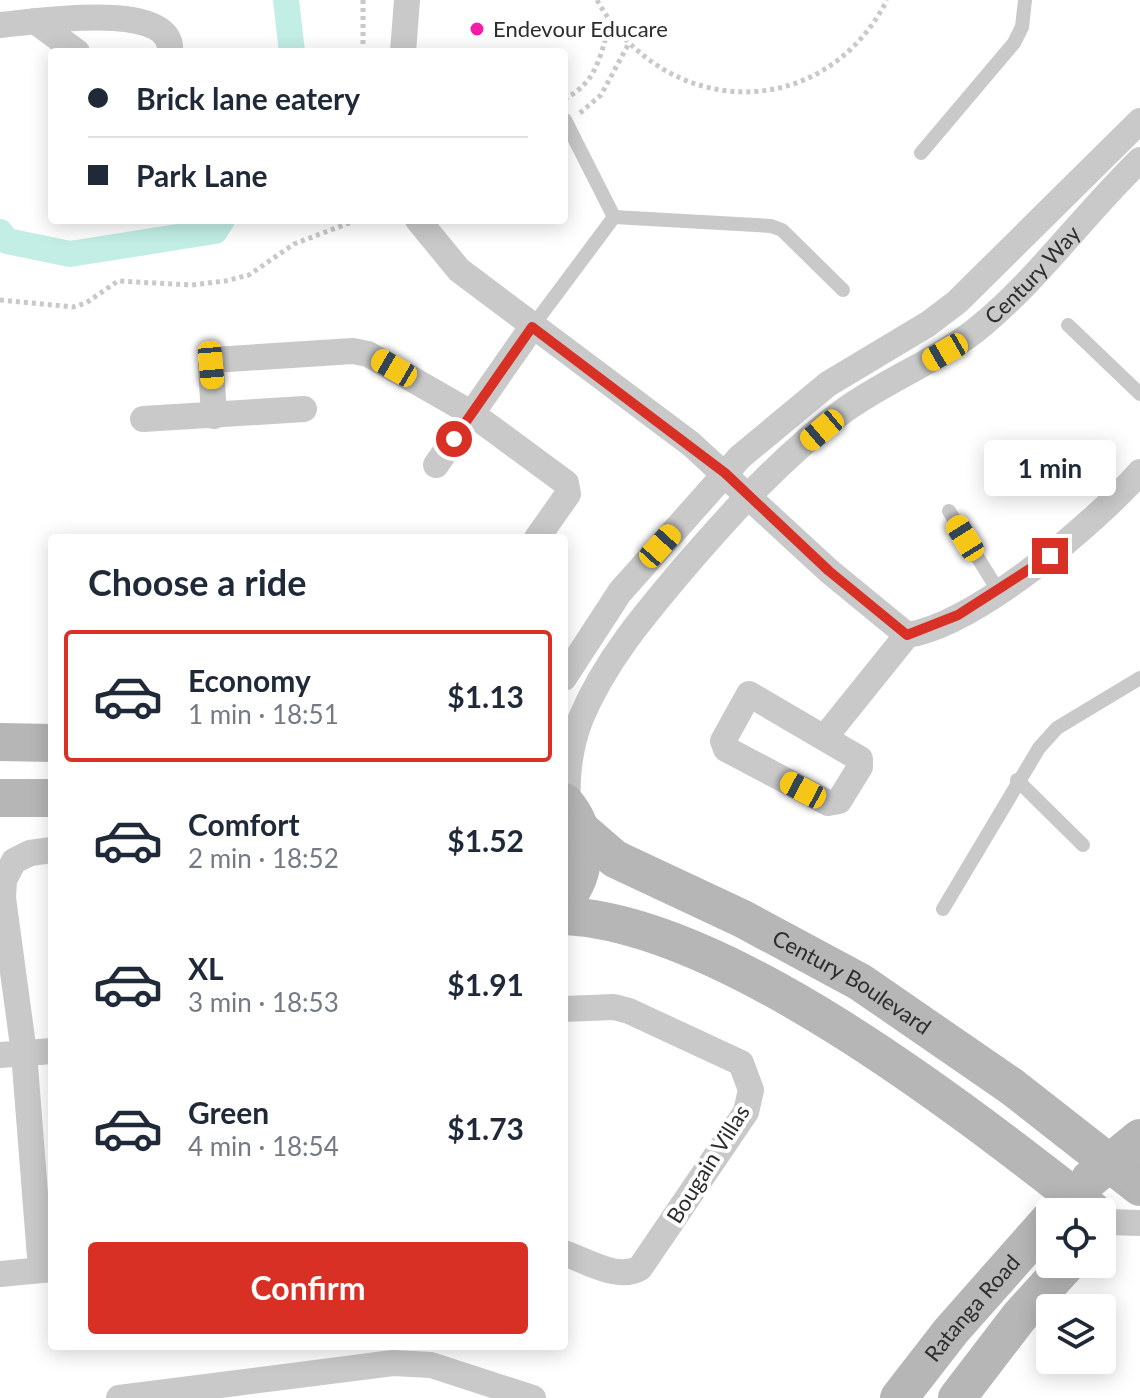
<!DOCTYPE html>
<meta charset="utf-8">
<style>
:root{--surface:#fff;--page:#f6f6f7;--text:#1f2937;--muted:#747a83;--line:#e0e1e3;--accent:#d93025}
body{margin:0;font-family:Lato,sans-serif;background:var(--page);color:var(--text);height:100vh;display:flex;flex-direction:column;font-size:30px;white-space:nowrap}
*{box-sizing:border-box;margin:0}
p{font-size:26px;color:var(--muted)}
.icon{flex:none;width:44px;height:44px;fill:none;stroke:currentColor;stroke-width:2;stroke-linecap:round;stroke-linejoin:round}
.map{position:relative;flex:1;overflow:hidden}
.drawer{position:absolute;left:48px;top:534px;width:520px;height:816px;display:flex;flex-direction:column;background:var(--surface);border-radius:8px;box-shadow:0 4px 20px #0003}
.drawer>*{flex:none}
.hud{position:absolute;left:48px;top:48px;width:520px;height:176px;border-radius:8px;box-shadow:0 4px 20px #0003;display:grid;align-content:center;height:176px;padding:0 40px;background:var(--surface)}
.tools{position:absolute;left:1036px;top:1198px;display:grid;gap:16px}
.tools a{display:grid;place-items:center;width:80px;height:80px;border-radius:8px;background:var(--surface);box-shadow:0 4px 20px #0003;font-size:40px}
.end{position:absolute;width:36px;height:36px;margin:-18px;border:10px solid #d93025;background:#fff;box-shadow:0 0 0 4px #fff}
.from{border-radius:50%}
.bubble{position:absolute;height:56px;border-radius:8px;background:var(--surface);box-shadow:0 4px 20px #0003;font-size:26px;font-weight:700;line-height:56px;text-align:center}
.car{position:absolute;width:24px;height:48px;margin:-24px -12px;border-radius:10px;box-shadow:0 0 6px 2px #0007;background:linear-gradient(#f5c518 24%,#345 0 40%,#f5c518 0 76%,#345 0 86%,#f5c518 0)}
.hud b{display:flex;align-items:center;gap:28px;height:76px;font-size:30px}
.hud b+b{border-top:2px solid var(--line)}
.hud i{width:20px;height:20px;background:var(--text)}
ul{padding:0;list-style:none}
li{display:flex;align-items:center;gap:24px;height:132px;margin:0 16px 12px;padding:0 24px;border:4px solid transparent;border-radius:8px}
li div{flex:1}
li b{display:block;font-size:30px}
li em{font-style:normal;font-weight:700}
li.on{border-color:var(--accent)}
li>.icon{width:72px;height:72px;stroke-width:1.5}
h2{padding:0 40px;font-size:36px;line-height:96px}
.primary-button{display:flex;gap:16px;margin-top:auto;padding:16px 40px}
.primary-button a{flex:1;height:92px;border-radius:8px;background:var(--accent);color:#fff;font-size:32px;font-weight:700;line-height:92px;text-align:center}
.map>svg:first-child{display:block}
.lines{fill:none;stroke-linecap:round;stroke-linejoin:round}
.canal{stroke:#c2eee6;stroke-width:26}
.path{stroke:#c9c9c9;stroke-width:5;stroke-dasharray:4 4;stroke-linecap:butt}
.service{stroke:#c9c9c9;stroke-width:14}
.minor{stroke:#c9c9c9;stroke-width:26}
.secondary{stroke:#b6b6b6;stroke-width:38}
.route{stroke:#d93025;stroke-width:10}
.poi-dot{fill:#f61ca6;stroke:#fff;stroke-width:3}
.labels{text-anchor:middle;stroke-width:8;stroke-linejoin:round;paint-order:stroke}
.poi-label{font-size:22px;fill:#2c2c2c;stroke:#fff;text-anchor:start}
.street-label{font-size:22px;fill:#2c2c2c;stroke:#fff}
</style>
<div class="map">
<svg width="1140" height="1398" viewBox="0 0 1140 1398">
<rect width="100%" height="100%" fill="#fff"/>
<g class="lines">
<g class="canal">
<path d="M 286,0 L 292,52"/>
<path d="M 0,232 L 7,241 L 70,254 L 215,231 L 222,220"/>
</g>
<g class="path">
<path d="M 363,0 L 363,52"/>
<path d="M 597,0 C 664,120 823,125 887,0"/>
<path d="M 564,99 C 597,83 600,56 610,23"/>
<path d="M 580,113 L 601,95 L 628,45"/>
<path d="M 0,300 L 73,307 L 86,303 L 118,281 L 192,285 L 225,281 L 249,275 L 294,244 L 357,220"/>
</g>
<g class="service">
<path d="M 565,120 L 614,217"/>
<path d="M 921,153 L 1014,43 L 1022,27 L 1025,0"/>
<path d="M 1068,325 L 1140,394"/>
<path d="M 532,327 L 614,217 L 771,226 L 782,230 L 843,290"/>
<path d="M 949,511 L 999,592"/>
<path d="M 1017,780 L 1083,845"/>
<path d="M 943,909 L 1039,748 L 1057,728 L 1140,678"/>
</g>
<g class="minor">
<path d="M 35,21 L 77,52"/>
<path d="M 0,25 C 41,21 175,0 170,52"/>
<path d="M 403,52 L 407,0"/>
<path d="M 418,220 L 459,270 L 691,444 L 829,571 L 907,635"/>
<path d="M 214,416 L 211,365 L 213,360 L 353,351 L 368,354 L 471,413 L 566,483 L 568,494 L 537,538"/>
<path d="M 143,419 L 304,409"/>
<path d="M 436,465 L 532,327"/>
<path d="M 907,635 C 975,625 1095,523 1140,472"/>
<path d="M 564,678 L 620,592 L 740,457 L 828,384 L 928,324 L 957,302 L 1140,121"/>
<path d="M 749,694 L 860,759 L 860,767 L 839,801 L 828,803 L 726,749 L 723,741 Z"/>
<path d="M 825,737 L 907,635"/>
<path id="s1" d="M 568,807 C 566,776 570,746 581,718 C 605,661 644,615 683,569 C 732,512 782,457 842,412 C 884,381 935,362 976,330 C 1037,281 1084,214 1140,160"/>
<path d="M 564,1009 L 614,1007 L 629,1011 L 741,1063 L 751,1090 L 746,1112 L 640,1268 C 618,1281 587,1261 564,1253"/>
<path d="M 0,1055 L 52,1051"/>
<path d="M 1107,1222 L 1140,1223"/>
<path d="M 41,1270 L 24,1053 L 3,898 L 4,880 L 14,861 L 30,853 L 52,850"/>
<path d="M 0,1274 L 52,1269"/>
<path d="M 119,1398 L 393,1363 L 431,1365 L 533,1398"/>
</g>
<g class="secondary">
<path d="M 0,742 L 52,743"/>
<path d="M 0,798 L 52,798"/>
<path d="M 564,802 C 590,830 588,873 564,901"/>
<path id="s2" d="M 578,827 L 615,859 L 743,919 L 860,982 L 1011,1086 L 1140,1187"/>
<path d="M 564,916 C 726,923 966,1112 1094,1212"/>
<path d="M 1090,1179 L 1140,1138"/>
<path id="s3" d="M 899,1398 L 951,1331 L 1050,1219"/>
<path d="M 957,1398 L 1019,1317 L 1067,1264"/>
</g>
</g>
<g class="lines">
<path class="route" d="M 454,439 L 532,327 L 725,473 L 829,571 L 907,635 L 958,615 L 1050,556"/>
</g>
<circle class="poi-dot" cx="477" cy="29" r="8"/>
<g class="labels">
<g class="poi-label">
<text x="493" y="37">Endevour Educare</text>
</g>
<g class="street-label">
<text dy="8" stroke="none"><textPath href="#s1" startOffset="732">Century Way</textPath></text>
<text dy="8" stroke="none"><textPath href="#s2" startOffset="316">Century Boulevard</textPath></text>
<text transform="translate(708 1164) rotate(-58)" y="8">Bougain Villas</text>
<text dy="8" stroke="none"><textPath href="#s3" startOffset="116">Ratanga Road</textPath></text>
</g>
</g>
</svg>
<div class="tools">
<a><svg class="icon" aria-label="locate" viewBox="0 0 24 24"><circle cx="12" cy="12" r="6"/><path d="M12 2v4M12 18v4M2 12h4M18 12h4"/></svg></a>
<a><svg class="icon" aria-label="layers" viewBox="0 0 24 24"><path d="M12 4l9 5-9 5-9-5zM3 14l9 5 9-5"/></svg></a>
</div>
<i class="end from" style="left:454px;top:439px"></i>
<i class="end" style="left:1050px;top:556px"></i>
<div class="bubble" style="left:984px;top:440px;width:132px">1 min</div>
<i class="car" style="left:945px;top:352px;rotate:240deg"></i>
<i class="car" style="left:211px;top:365px;rotate:175deg"></i>
<i class="car" style="left:394px;top:368px;rotate:300deg"></i>
<i class="car" style="left:822px;top:430px;rotate:230deg"></i>
<i class="car" style="left:965px;top:538px;rotate:328deg"></i>
<i class="car" style="left:660px;top:546px;rotate:42deg"></i>
<i class="car" style="left:803px;top:790px;rotate:298deg"></i>
<div class="hud">
<b><i class="from"></i>Brick lane eatery</b>
<b><i></i>Park Lane</b>
</div>
<section class="drawer">
<h2>Choose a ride</h2>
<ul>
<li class="on"><svg class="icon" aria-label="car" viewBox="0 0 24 24"><path d="M5 17H2v-5l4-1 3-4h7l3 4 3 1v5h-3M9 17h6M6 11h13"/><circle cx="7" cy="17" r="2"/><circle cx="17" cy="17" r="2"/></svg><div><b>Economy</b><p>1 min · 18:51</p></div><em>$1.13</em></li>
<li><svg class="icon" aria-label="car" viewBox="0 0 24 24"><path d="M5 17H2v-5l4-1 3-4h7l3 4 3 1v5h-3M9 17h6M6 11h13"/><circle cx="7" cy="17" r="2"/><circle cx="17" cy="17" r="2"/></svg><div><b>Comfort</b><p>2 min · 18:52</p></div><em>$1.52</em></li>
<li><svg class="icon" aria-label="car" viewBox="0 0 24 24"><path d="M5 17H2v-5l4-1 3-4h7l3 4 3 1v5h-3M9 17h6M6 11h13"/><circle cx="7" cy="17" r="2"/><circle cx="17" cy="17" r="2"/></svg><div><b>XL</b><p>3 min · 18:53</p></div><em>$1.91</em></li>
<li><svg class="icon" aria-label="car" viewBox="0 0 24 24"><path d="M5 17H2v-5l4-1 3-4h7l3 4 3 1v5h-3M9 17h6M6 11h13"/><circle cx="7" cy="17" r="2"/><circle cx="17" cy="17" r="2"/></svg><div><b>Green</b><p>4 min · 18:54</p></div><em>$1.73</em></li>
</ul>
<div class="primary-button"><a>Confirm</a></div>
</section>
</div>
